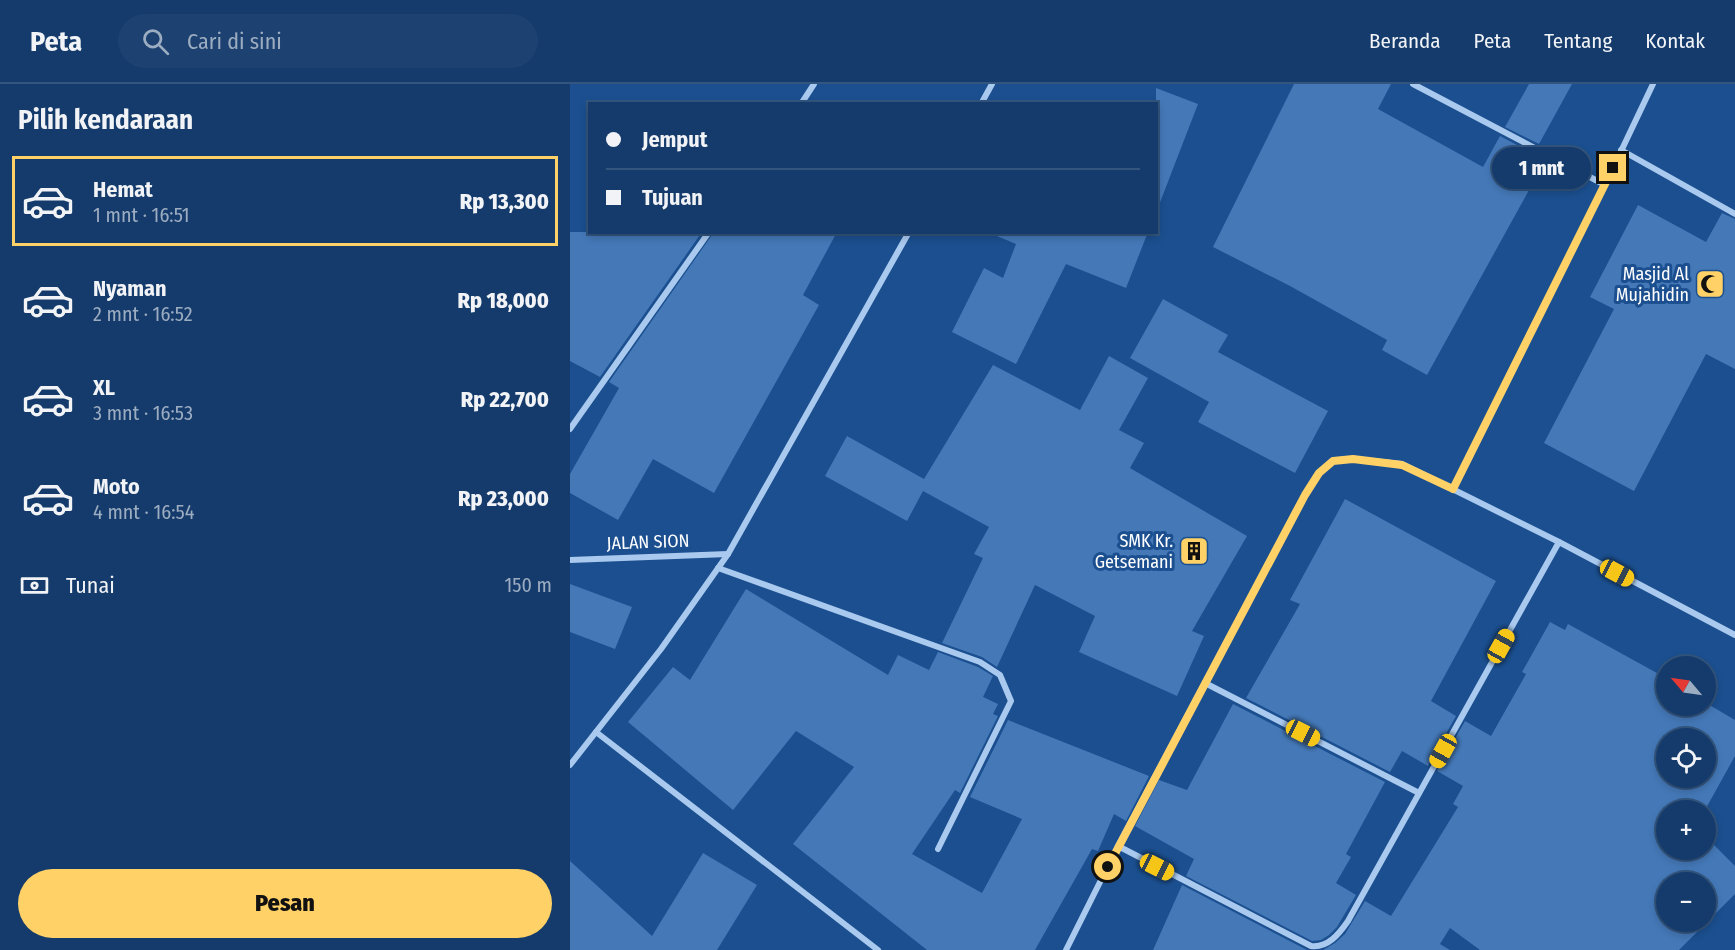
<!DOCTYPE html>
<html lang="id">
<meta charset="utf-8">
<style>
:root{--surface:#143b6b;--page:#1d4271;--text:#f1f3f6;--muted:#9dadc1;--line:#33557e;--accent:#ffd166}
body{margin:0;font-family:"Fira Sans Condensed",sans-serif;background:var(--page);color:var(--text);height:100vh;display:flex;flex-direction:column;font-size:22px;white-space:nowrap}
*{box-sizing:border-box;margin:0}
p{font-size:20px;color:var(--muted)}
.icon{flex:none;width:33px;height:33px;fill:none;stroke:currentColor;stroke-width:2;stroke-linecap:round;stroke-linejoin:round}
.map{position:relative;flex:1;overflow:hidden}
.sheet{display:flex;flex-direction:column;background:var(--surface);width:570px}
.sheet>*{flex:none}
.guide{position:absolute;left:18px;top:18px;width:570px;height:132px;border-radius:0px;box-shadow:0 3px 9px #0003,0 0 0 2px var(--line);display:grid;align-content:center;height:132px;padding:0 18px;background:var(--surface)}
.needle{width:39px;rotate:299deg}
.fabs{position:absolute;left:1086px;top:572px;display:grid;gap:12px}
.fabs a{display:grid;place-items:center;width:60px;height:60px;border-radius:50%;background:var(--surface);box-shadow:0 3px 9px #0003,0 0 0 2px var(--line);font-size:30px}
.end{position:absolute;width:27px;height:27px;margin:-14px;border:8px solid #ffd166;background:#111;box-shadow:0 0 0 3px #111}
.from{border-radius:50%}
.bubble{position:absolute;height:42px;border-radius:21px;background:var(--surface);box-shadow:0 3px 9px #0003,0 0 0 2px var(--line);font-size:20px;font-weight:800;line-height:42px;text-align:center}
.car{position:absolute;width:18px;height:36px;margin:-18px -9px;border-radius:8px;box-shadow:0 0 4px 2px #0007;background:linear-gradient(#f5c518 24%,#345 0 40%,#f5c518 0 76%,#345 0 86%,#f5c518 0)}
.guide b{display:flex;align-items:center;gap:21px;height:57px;font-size:22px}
.guide b+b{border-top:2px solid var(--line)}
.guide i{width:15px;height:15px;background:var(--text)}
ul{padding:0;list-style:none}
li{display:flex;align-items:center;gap:18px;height:90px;margin:0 12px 9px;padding:0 6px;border:3px solid transparent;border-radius:0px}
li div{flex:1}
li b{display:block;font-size:22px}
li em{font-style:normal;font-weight:800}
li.active{border-color:var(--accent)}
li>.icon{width:54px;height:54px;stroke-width:1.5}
h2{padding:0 18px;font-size:27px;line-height:72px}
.pay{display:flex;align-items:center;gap:15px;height:66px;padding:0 18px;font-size:22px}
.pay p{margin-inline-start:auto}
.primary-button{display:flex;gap:12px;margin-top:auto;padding:12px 18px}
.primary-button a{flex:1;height:69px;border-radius:36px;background:var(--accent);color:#111;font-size:24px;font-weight:800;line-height:69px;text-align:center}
header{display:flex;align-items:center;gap:36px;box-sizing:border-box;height:84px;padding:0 30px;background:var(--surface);border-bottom:2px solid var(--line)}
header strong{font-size:28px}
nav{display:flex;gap:33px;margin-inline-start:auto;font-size:21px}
.search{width:420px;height:54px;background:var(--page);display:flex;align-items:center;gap:15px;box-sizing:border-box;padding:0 21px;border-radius:33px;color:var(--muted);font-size:22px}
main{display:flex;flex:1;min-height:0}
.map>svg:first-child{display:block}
.building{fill:#4478b7;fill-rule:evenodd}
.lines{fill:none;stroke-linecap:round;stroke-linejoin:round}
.minor{stroke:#a9c9ee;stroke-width:6}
.route{stroke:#ffd166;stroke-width:8}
.labels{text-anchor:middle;stroke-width:6;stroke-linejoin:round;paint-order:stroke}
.poi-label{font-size:18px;fill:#fff;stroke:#1b4f8f;text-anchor:end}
.street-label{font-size:18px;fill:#fff;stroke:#1b4f8f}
</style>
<header>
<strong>Peta</strong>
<div class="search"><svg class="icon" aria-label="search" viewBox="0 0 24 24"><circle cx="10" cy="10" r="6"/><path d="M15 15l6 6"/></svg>Cari di sini</div>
<nav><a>Beranda</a><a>Peta</a><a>Tentang</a><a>Kontak</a></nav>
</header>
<main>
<section class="sheet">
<h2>Pilih kendaraan</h2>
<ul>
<li class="active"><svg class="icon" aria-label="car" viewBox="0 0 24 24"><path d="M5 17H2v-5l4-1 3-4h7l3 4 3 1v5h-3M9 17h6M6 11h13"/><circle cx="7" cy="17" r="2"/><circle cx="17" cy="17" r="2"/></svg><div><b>Hemat</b><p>1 mnt · 16:51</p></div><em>Rp 13,300</em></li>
<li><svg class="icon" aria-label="car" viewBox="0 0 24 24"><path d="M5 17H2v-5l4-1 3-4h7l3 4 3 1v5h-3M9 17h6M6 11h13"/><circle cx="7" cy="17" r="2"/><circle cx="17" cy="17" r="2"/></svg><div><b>Nyaman</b><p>2 mnt · 16:52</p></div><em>Rp 18,000</em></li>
<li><svg class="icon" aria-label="car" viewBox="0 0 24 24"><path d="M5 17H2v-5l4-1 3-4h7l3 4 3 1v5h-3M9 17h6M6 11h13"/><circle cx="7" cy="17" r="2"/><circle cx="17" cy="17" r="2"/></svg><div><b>XL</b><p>3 mnt · 16:53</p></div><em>Rp 22,700</em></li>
<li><svg class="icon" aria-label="car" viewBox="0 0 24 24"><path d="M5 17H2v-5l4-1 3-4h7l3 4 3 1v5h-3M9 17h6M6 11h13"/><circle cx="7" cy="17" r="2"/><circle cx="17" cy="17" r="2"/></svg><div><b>Moto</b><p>4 mnt · 16:54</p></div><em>Rp 23,000</em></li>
</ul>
<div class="pay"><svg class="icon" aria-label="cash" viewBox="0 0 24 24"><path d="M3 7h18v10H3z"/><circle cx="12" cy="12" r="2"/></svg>Tunai<p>150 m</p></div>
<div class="primary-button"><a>Pesan</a></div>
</section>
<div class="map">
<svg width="1165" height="866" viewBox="0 0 1165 866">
<rect width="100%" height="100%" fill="#1b4f8f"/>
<g class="building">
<path d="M 724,0 L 821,0 L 808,25 L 913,83 L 930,52 L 964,70 L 953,90 L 964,97 L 857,291 L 812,266 L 817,256 L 720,202 L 643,163 Z"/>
<path d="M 959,0 L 1002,0 L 969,60 L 935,43 Z"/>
<path d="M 586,4 L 628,20 L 589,121 L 586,121 Z"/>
<path d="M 1068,121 L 1136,158 L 1152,129 L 1165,135 L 1165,285 L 1136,270 L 1064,407 L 974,359 L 1044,225 L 1020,213 Z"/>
<path d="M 0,148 L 132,148 L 30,293 L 0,277 Z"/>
<path d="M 144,148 L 267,148 L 233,211 L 249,221 L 144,409 L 83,375 L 48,436 L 0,409 L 0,390 L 49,304 L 39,298 Z"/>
<path d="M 422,148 L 578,148 L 556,204 L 496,180 L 446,280 L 382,248 L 414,184 L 433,194 L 446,160 L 422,150 Z"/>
<path d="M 593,215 L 658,251 L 648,268 L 758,327 L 725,389 L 628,338 L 639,318 L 560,274 Z"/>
<path d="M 539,272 L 578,294 L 549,346 L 574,359 L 560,384 L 677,452 L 622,547 L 634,552 L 607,612 L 509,568 L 525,532 L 465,501 L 427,583 L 412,573 L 372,559 L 413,474 L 404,470 L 419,443 L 353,407 L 337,437 L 255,392 L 277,352 L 354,395 L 423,281 L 510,326 Z"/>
<path d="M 775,415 L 926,497 L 861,617 L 886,632 L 858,682 L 832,667 L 820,688 L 676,614 L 730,520 L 720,516 Z"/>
<path d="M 0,500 L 62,523 L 45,565 L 0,548 Z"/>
<path d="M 176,505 L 318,591 L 328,571 L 359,586 L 368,568 L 408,583 L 423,592 L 413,613 L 428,620 L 423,630 L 428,632 L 390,709 L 385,706 L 342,770 L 412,809 L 452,735 L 400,713 L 438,636 L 579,692 L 556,737 L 544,730 L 528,767 L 522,765 L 465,866 L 357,866 L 223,760 L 284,683 L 226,647 L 163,726 L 58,638 L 103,583 L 120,596 Z"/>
<path d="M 980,538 L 995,546 L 998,540 L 1096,594 L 1096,621 L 1136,621 L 1136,619 L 1165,636 L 1165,672 L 1135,726 L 1096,726 L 1096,765 L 1136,765 L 1136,753 L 1165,782 L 1165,810 L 1109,866 L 910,866 L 880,844 L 870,860 L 880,866 L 753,866 L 765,859 L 775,850 L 795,817 L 821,832 L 888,723 L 883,720 L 893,702 L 867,687 L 895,637 L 921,652 L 956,590 L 952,588 ZM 1096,654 L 1136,654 L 1136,693 L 1096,693 ZM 1096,798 L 1136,798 L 1136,837 L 1096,837 Z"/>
<path d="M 663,620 L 815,698 L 776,770 L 781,773 L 766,799 L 786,811 L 767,843 L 759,851 L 751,856 L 742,857 L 616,792 L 624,775 L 565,742 L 589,696 L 617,706 Z"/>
<path d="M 133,769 L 187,801 L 147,866 L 0,866 L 0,777 L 82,852 Z"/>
<path d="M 612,801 L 737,866 L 583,866 Z"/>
</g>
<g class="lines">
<g class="minor">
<path d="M 843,0 L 1035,101"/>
<path d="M 231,20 L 244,0"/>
<path d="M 411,20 L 422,0"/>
<path d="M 1051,66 L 1165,130"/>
<path d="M 0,345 L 139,148"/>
<path d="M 883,406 L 1035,101 L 1083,0"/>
<path d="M 0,476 L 158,470"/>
<path d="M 148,484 L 410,578 L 430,591 L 441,617 L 368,765"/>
<path d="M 635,599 L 849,709"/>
<path d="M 26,648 L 308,866"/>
<path d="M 0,681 L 91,565 L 158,470 L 339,148"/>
<path d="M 548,762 L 741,862 C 758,864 769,850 778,837 L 989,458"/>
<path d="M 496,866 L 548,762 L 735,411 L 749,389 L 763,377 L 783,375 L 832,380 L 989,458 L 1165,551"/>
</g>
</g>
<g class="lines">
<path class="route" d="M 538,783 L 735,411 L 749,389 L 763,377 L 783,375 L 832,381 L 883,405 L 1043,84"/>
</g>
<defs>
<g id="mosque-square" transform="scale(1.5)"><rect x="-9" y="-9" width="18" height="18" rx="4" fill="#ffd166" stroke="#1b4f8f"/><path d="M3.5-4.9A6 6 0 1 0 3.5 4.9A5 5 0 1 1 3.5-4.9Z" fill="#111"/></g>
<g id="building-square" transform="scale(1.5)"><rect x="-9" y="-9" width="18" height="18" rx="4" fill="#ffd166" stroke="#1b4f8f"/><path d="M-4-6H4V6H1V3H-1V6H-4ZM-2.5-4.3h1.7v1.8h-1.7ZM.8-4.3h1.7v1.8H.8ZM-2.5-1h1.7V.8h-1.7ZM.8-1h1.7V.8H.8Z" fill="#111"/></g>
</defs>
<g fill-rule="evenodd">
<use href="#mosque-square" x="1140" y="200"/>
<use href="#building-square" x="624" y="467"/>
</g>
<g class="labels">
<g class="poi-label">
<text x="1119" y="196">Masjid Al<tspan x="1119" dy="21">Mujahidin</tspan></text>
<text x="603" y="463">SMK Kr.<tspan x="603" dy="21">Getsemani</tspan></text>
</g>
<g class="street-label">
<text transform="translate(78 458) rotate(-2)" y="6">JALAN SION</text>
</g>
</g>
</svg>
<div class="fabs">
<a><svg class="needle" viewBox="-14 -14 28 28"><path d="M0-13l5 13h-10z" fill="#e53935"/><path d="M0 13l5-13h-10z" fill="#9dadc1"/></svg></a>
<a><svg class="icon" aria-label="locate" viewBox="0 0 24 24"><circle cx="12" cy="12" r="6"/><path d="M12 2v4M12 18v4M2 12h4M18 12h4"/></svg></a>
<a>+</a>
<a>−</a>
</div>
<i class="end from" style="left:538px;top:783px"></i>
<i class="end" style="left:1043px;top:84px"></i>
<div class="bubble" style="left:922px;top:63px;width:99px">1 mnt</div>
<i class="car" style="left:1047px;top:489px;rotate:118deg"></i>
<i class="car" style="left:931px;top:562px;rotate:29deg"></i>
<i class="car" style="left:733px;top:649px;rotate:117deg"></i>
<i class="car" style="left:873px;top:667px;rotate:209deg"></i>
<i class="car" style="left:587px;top:783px;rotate:117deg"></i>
<div class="guide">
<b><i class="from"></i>Jemput</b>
<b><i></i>Tujuan</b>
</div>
</div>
</main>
